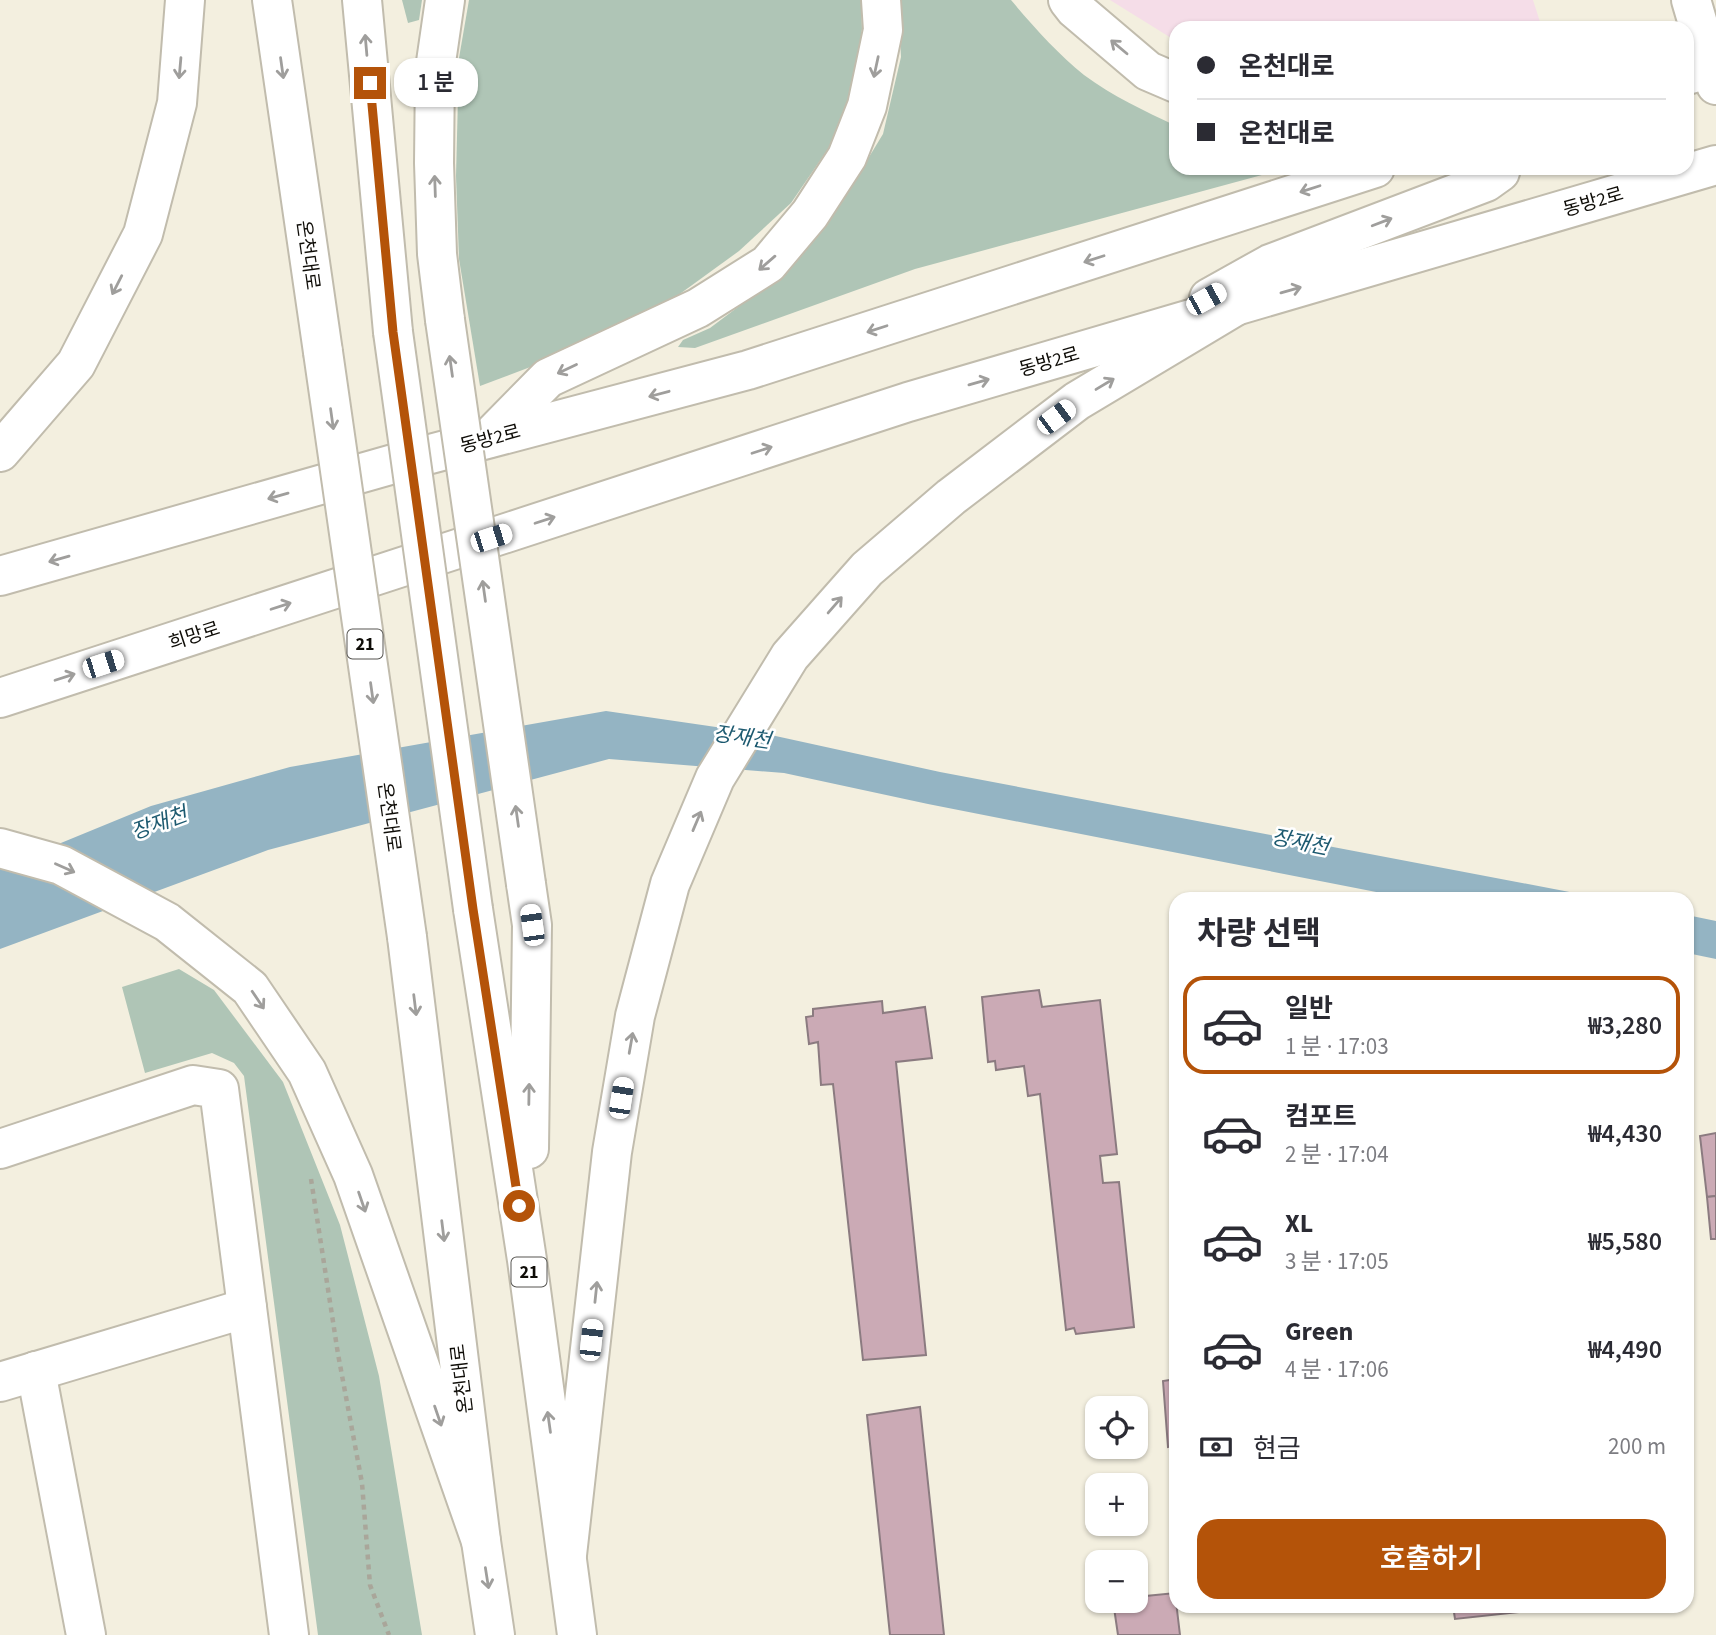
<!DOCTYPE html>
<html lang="ko">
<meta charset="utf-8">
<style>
:root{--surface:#fff;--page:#f2f2f3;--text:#2b2b33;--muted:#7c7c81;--line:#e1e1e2;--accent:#b45309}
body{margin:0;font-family:"Source Sans 3","Noto Sans KR",sans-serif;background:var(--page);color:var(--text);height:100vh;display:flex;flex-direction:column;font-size:26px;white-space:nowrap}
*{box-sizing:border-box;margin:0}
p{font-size:23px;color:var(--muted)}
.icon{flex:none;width:38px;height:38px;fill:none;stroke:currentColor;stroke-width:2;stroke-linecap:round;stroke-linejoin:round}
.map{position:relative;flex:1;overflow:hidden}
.drawer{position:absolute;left:1169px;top:892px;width:525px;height:721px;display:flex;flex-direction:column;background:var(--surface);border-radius:21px;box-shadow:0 2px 5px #0004}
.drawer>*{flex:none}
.hud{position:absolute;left:1169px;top:21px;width:525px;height:154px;border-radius:21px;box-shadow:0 2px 5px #0004;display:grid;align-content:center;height:154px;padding:0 28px;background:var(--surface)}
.controls{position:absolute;left:1085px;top:1396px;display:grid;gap:14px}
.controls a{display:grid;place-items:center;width:63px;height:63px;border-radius:14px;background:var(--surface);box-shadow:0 2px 5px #0004;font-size:35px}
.end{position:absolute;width:32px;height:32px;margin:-16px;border:9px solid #b45309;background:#fff;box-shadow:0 0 0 4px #fff}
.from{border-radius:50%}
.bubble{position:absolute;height:49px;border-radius:21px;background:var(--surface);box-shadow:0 2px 5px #0004;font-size:23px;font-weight:600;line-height:49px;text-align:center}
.car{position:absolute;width:21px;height:42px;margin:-21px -10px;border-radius:9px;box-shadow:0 0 5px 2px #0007;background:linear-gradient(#fff 24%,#345 0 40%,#fff 0 76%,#345 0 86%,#fff 0)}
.hud b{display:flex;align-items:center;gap:24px;height:66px;font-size:26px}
.hud b+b{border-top:2px solid var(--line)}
.hud i{width:18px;height:18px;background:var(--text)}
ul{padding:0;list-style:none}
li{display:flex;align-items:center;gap:21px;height:98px;margin:0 14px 10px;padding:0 14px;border:4px solid transparent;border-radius:21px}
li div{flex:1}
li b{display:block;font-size:26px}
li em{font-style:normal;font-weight:600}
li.active{border-color:var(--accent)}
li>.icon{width:63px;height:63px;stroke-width:1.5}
h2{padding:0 28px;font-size:32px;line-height:84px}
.pay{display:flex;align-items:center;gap:18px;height:77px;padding:0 28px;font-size:26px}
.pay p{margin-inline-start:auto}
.action{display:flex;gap:14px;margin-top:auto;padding:14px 28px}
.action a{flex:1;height:80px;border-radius:21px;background:var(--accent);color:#fff;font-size:28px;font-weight:600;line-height:80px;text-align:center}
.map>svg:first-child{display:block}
.industrial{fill:#f5dde8}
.green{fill:#afc5b6}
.water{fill:#94b4c3}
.building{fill:#cbaab5;stroke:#8b7b80;stroke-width:2}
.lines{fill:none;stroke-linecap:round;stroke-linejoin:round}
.minor-casing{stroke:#c1bcad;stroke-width:42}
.major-casing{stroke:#c1bcad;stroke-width:42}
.highway-casing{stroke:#c1bcad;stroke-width:42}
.path{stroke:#a9a69a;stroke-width:4.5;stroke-dasharray:5 5;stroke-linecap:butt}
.minor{stroke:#fff;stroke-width:38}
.major{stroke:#fff;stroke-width:38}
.highway{stroke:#fff;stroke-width:38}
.highway-bridge-casing{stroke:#c1bcad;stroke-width:42;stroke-linecap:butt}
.highway-bridge{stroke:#fff;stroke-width:38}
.oneway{stroke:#9f9e9c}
.route{stroke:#b45309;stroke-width:9}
.labels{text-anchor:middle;stroke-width:5;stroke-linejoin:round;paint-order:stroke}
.shield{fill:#fff;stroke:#565551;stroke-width:2}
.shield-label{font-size:18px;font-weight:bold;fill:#0e0c07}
.street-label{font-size:19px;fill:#0e0c07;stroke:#fff}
.water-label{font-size:21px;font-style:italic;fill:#1d5a70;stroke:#fff}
</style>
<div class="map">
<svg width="1716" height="1635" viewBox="0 0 1716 1635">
<rect width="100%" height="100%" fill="#f3efdf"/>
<path class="industrial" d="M 1110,0 L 1533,0 L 1542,28 L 1176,28 L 1176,41 Z"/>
<g class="green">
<path d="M 402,0 L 422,0 L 419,20 L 408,23 Z"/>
<path d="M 469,0 L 861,0 L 862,29 L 852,96 L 828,149 L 791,203 L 739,251 L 666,304 L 554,358 L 480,386 L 459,259 L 456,176 L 459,58 Z"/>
<path d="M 898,0 L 1011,0 C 1033,26 1058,54 1084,75 C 1112,96 1145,111 1176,126 L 1176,168 L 1288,168 L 915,269 L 695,348 L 678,347 L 683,340 L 710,328 L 770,283 L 835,213 L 883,134 L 901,57 Z"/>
<path d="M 179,969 L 214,990 L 283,1082 L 340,1225 L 379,1376 L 422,1635 L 318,1635 L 244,1076 L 234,1063 L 212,1053 L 145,1073 L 122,987 Z"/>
</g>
<g class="water">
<path d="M 606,711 L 771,735 L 940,772 L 1606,899 L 1412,899 L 928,804 L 784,773 L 609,759 L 268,850 L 0,949 L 0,868 L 151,806 L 290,767 Z"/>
<path d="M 1687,915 L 1716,921 L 1716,959 L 1687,953 Z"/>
</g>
<g class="building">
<path d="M 1039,990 L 1042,1007 L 1100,1000 L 1117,1154 L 1100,1156 L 1103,1183 L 1119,1182 L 1134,1327 L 1076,1334 L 1074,1328 L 1066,1330 L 1040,1094 L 1028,1096 L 1024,1066 L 996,1070 L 995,1061 L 988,1062 L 982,997 Z"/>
<path d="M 882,1001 L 883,1013 L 925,1007 L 932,1058 L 896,1062 L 926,1355 L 863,1360 L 833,1084 L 821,1085 L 818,1042 L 809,1044 L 806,1017 L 813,1016 L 813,1009 Z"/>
<path d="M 1716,1133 L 1716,1196 L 1707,1197 L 1700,1136 Z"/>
<path d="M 1716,1196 L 1716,1239 L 1711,1239 L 1707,1197 Z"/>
<path d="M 1176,1379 L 1176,1445 L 1168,1447 L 1163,1381 Z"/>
<path d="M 920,1407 L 944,1635 L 890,1635 L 867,1415 Z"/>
<path d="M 1175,1593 L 1180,1635 L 1118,1635 L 1113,1601 L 1136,1601 L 1136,1597 Z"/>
<path d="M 1453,1606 L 1555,1606 L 1555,1608 L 1455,1619 Z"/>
</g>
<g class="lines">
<g class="minor-casing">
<g id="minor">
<path d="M 1691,0 L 1716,85"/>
<path d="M 0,1149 L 193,1085 L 219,1089 L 289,1635"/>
<path d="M 36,1371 L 86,1635"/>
<path d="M 0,1382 L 247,1308"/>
</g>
</g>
<g class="major-casing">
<g id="major">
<path d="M 1687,75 L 1711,68"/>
<path d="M 1209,298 L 1270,264 L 1486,182 L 1500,172 L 1501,168"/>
<path d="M 0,576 L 404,461 L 748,370 L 1375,168"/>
<path d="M 0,698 L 908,402 L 1716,165"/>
</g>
</g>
<g class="highway-casing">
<g id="highway">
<path d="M 272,0 L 323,352"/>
<path d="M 362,0 L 393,332"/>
<path d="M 1068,0 L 1075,9 L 1148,71 L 1176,83"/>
<path d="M 445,320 L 437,254 L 434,163 L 435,69 L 445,0"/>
<path d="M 489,438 L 548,378 L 698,308 L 768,264 L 810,214 L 847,157 L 867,106 L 883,30 L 881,0"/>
<path d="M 0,452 L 76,364 L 143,234 L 177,103 L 185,0"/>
<path d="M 0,848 L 61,865 L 167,922 L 250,988 L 307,1072 L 353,1175 L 481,1541"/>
<path d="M 526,884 L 532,925 L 529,1149"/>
<path d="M 473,909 L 527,1260 L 577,1635"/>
<path d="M 407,937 L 481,1541 L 495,1635"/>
<path d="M 567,1555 L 612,1152 L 635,1016 L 670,884 L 715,778 L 790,656 L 867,569 L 951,497 L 1077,401 L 1234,307"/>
</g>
</g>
<path class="path" d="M 311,1179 L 338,1354 L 362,1483 L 370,1585 L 389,1635"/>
<use href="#minor" class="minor"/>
<use href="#major" class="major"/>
<use href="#highway" class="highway"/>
<g class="highway-bridge-casing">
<g id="highway-bridge">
<path d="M 445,320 L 526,884"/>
<path d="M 393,332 L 473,909"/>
<path d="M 323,352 L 407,937"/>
</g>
</g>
<use href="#highway-bridge" class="highway-bridge"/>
</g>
<defs><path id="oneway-shaft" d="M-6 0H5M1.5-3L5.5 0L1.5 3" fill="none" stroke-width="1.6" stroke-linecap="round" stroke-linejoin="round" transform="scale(1.75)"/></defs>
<g class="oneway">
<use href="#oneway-shaft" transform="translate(366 45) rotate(-95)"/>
<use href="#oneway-shaft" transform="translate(1119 47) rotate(-140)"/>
<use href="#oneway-shaft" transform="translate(876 67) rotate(102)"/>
<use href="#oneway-shaft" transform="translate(180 68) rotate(95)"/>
<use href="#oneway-shaft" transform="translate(282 68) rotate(82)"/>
<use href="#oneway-shaft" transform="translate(435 186) rotate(-92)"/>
<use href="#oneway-shaft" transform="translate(1310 189) rotate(162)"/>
<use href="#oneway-shaft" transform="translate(1382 222) rotate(-21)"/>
<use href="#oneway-shaft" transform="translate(1094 259) rotate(162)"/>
<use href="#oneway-shaft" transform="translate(767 263) rotate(139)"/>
<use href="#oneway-shaft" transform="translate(117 285) rotate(117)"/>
<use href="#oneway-shaft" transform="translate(1291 290) rotate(-16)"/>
<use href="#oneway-shaft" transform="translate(877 329) rotate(162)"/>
<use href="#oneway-shaft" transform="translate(451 366) rotate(-98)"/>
<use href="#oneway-shaft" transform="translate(567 369) rotate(155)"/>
<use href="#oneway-shaft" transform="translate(979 382) rotate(-16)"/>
<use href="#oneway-shaft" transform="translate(1105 384) rotate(-31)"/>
<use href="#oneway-shaft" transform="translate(659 394) rotate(165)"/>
<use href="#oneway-shaft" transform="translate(332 419) rotate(82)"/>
<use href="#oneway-shaft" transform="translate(762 450) rotate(-18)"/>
<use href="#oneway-shaft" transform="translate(278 496) rotate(164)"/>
<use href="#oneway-shaft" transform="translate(545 520) rotate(-18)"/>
<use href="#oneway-shaft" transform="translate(59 559) rotate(164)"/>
<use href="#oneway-shaft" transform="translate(484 591) rotate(-98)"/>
<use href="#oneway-shaft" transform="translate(835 605) rotate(-49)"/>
<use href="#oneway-shaft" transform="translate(281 606) rotate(-18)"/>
<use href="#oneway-shaft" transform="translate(65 677) rotate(-18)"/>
<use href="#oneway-shaft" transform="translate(372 693) rotate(82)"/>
<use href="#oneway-shaft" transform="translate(517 816) rotate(-98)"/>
<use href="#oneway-shaft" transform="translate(697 821) rotate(-67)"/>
<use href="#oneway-shaft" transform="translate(65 868) rotate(24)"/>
<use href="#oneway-shaft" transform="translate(258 1000) rotate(56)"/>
<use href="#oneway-shaft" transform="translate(415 1005) rotate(83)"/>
<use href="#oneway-shaft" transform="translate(631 1043) rotate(-80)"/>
<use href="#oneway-shaft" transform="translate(529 1094) rotate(-89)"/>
<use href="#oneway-shaft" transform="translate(362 1202) rotate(71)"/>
<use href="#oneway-shaft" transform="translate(443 1231) rotate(83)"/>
<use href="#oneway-shaft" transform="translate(596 1292) rotate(-84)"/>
<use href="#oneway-shaft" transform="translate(438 1416) rotate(71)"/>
<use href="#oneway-shaft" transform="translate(549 1422) rotate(-98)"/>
<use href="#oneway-shaft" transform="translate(487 1578) rotate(81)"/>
</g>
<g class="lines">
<path class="route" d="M 370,83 L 393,332 L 473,909 L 519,1206"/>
</g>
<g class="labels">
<g class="shield">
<rect x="347.5" y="629.5" width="35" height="29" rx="5"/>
<rect x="511.5" y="1257.5" width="35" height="29" rx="5"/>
</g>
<g class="shield-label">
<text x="365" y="650">21</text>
<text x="529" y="1278">21</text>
</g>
<g class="street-label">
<text transform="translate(1593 201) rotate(-16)" y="7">동방2로</text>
<text transform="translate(309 255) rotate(82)" y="7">온천대로</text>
<text transform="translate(1049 361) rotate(-16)" y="7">동방2로</text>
<text transform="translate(490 438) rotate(-15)" y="7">동방2로</text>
<text transform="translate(194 635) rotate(-18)" y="7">희망로</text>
<text transform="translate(390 817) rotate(82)" y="7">온천대로</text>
<text transform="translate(461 1379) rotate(-97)" y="7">온천대로</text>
</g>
<g class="water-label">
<text transform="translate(742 737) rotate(8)" y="7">장재천</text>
<text transform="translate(159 823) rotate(-20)" y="7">장재천</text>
<text transform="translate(1300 842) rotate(11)" y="7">장재천</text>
</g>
</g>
</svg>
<div class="controls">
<a><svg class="icon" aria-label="locate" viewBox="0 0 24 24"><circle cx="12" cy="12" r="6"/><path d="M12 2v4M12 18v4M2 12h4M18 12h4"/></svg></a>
<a>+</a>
<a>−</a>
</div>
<i class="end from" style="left:519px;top:1206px"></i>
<i class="end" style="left:370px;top:83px"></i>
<div class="bubble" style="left:394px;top:58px;width:84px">1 분</div>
<i class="car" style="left:1206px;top:299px;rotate:61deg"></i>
<i class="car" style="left:1056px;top:417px;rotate:53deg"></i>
<i class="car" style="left:491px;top:538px;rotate:72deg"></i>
<i class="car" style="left:103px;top:664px;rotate:72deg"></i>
<i class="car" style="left:532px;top:925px;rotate:352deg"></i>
<i class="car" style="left:621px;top:1098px;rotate:9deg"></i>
<i class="car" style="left:591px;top:1340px;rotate:6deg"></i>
<div class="hud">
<b><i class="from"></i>온천대로</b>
<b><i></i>온천대로</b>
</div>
<section class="drawer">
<h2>차량 선택</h2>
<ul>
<li class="active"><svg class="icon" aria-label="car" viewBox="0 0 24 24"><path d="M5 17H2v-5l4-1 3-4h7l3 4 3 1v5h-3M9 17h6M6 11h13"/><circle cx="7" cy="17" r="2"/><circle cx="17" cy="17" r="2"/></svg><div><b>일반</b><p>1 분 · 17:03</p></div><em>₩3,280</em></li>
<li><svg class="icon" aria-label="car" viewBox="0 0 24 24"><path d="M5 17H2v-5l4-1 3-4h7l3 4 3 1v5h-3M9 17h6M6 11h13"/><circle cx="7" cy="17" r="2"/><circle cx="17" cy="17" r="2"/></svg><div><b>컴포트</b><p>2 분 · 17:04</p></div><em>₩4,430</em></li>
<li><svg class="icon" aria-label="car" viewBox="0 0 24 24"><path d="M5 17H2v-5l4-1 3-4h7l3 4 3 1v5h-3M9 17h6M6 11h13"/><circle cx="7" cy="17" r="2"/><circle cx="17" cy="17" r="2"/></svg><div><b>XL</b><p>3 분 · 17:05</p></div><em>₩5,580</em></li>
<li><svg class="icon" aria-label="car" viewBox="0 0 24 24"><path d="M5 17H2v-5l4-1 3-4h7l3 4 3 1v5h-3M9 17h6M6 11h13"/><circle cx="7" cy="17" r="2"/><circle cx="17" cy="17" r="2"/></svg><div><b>Green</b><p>4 분 · 17:06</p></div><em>₩4,490</em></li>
</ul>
<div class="pay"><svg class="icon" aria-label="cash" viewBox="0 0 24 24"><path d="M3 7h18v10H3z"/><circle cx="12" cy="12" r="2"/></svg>현금<p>200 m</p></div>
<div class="action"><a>호출하기</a></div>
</section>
</div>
